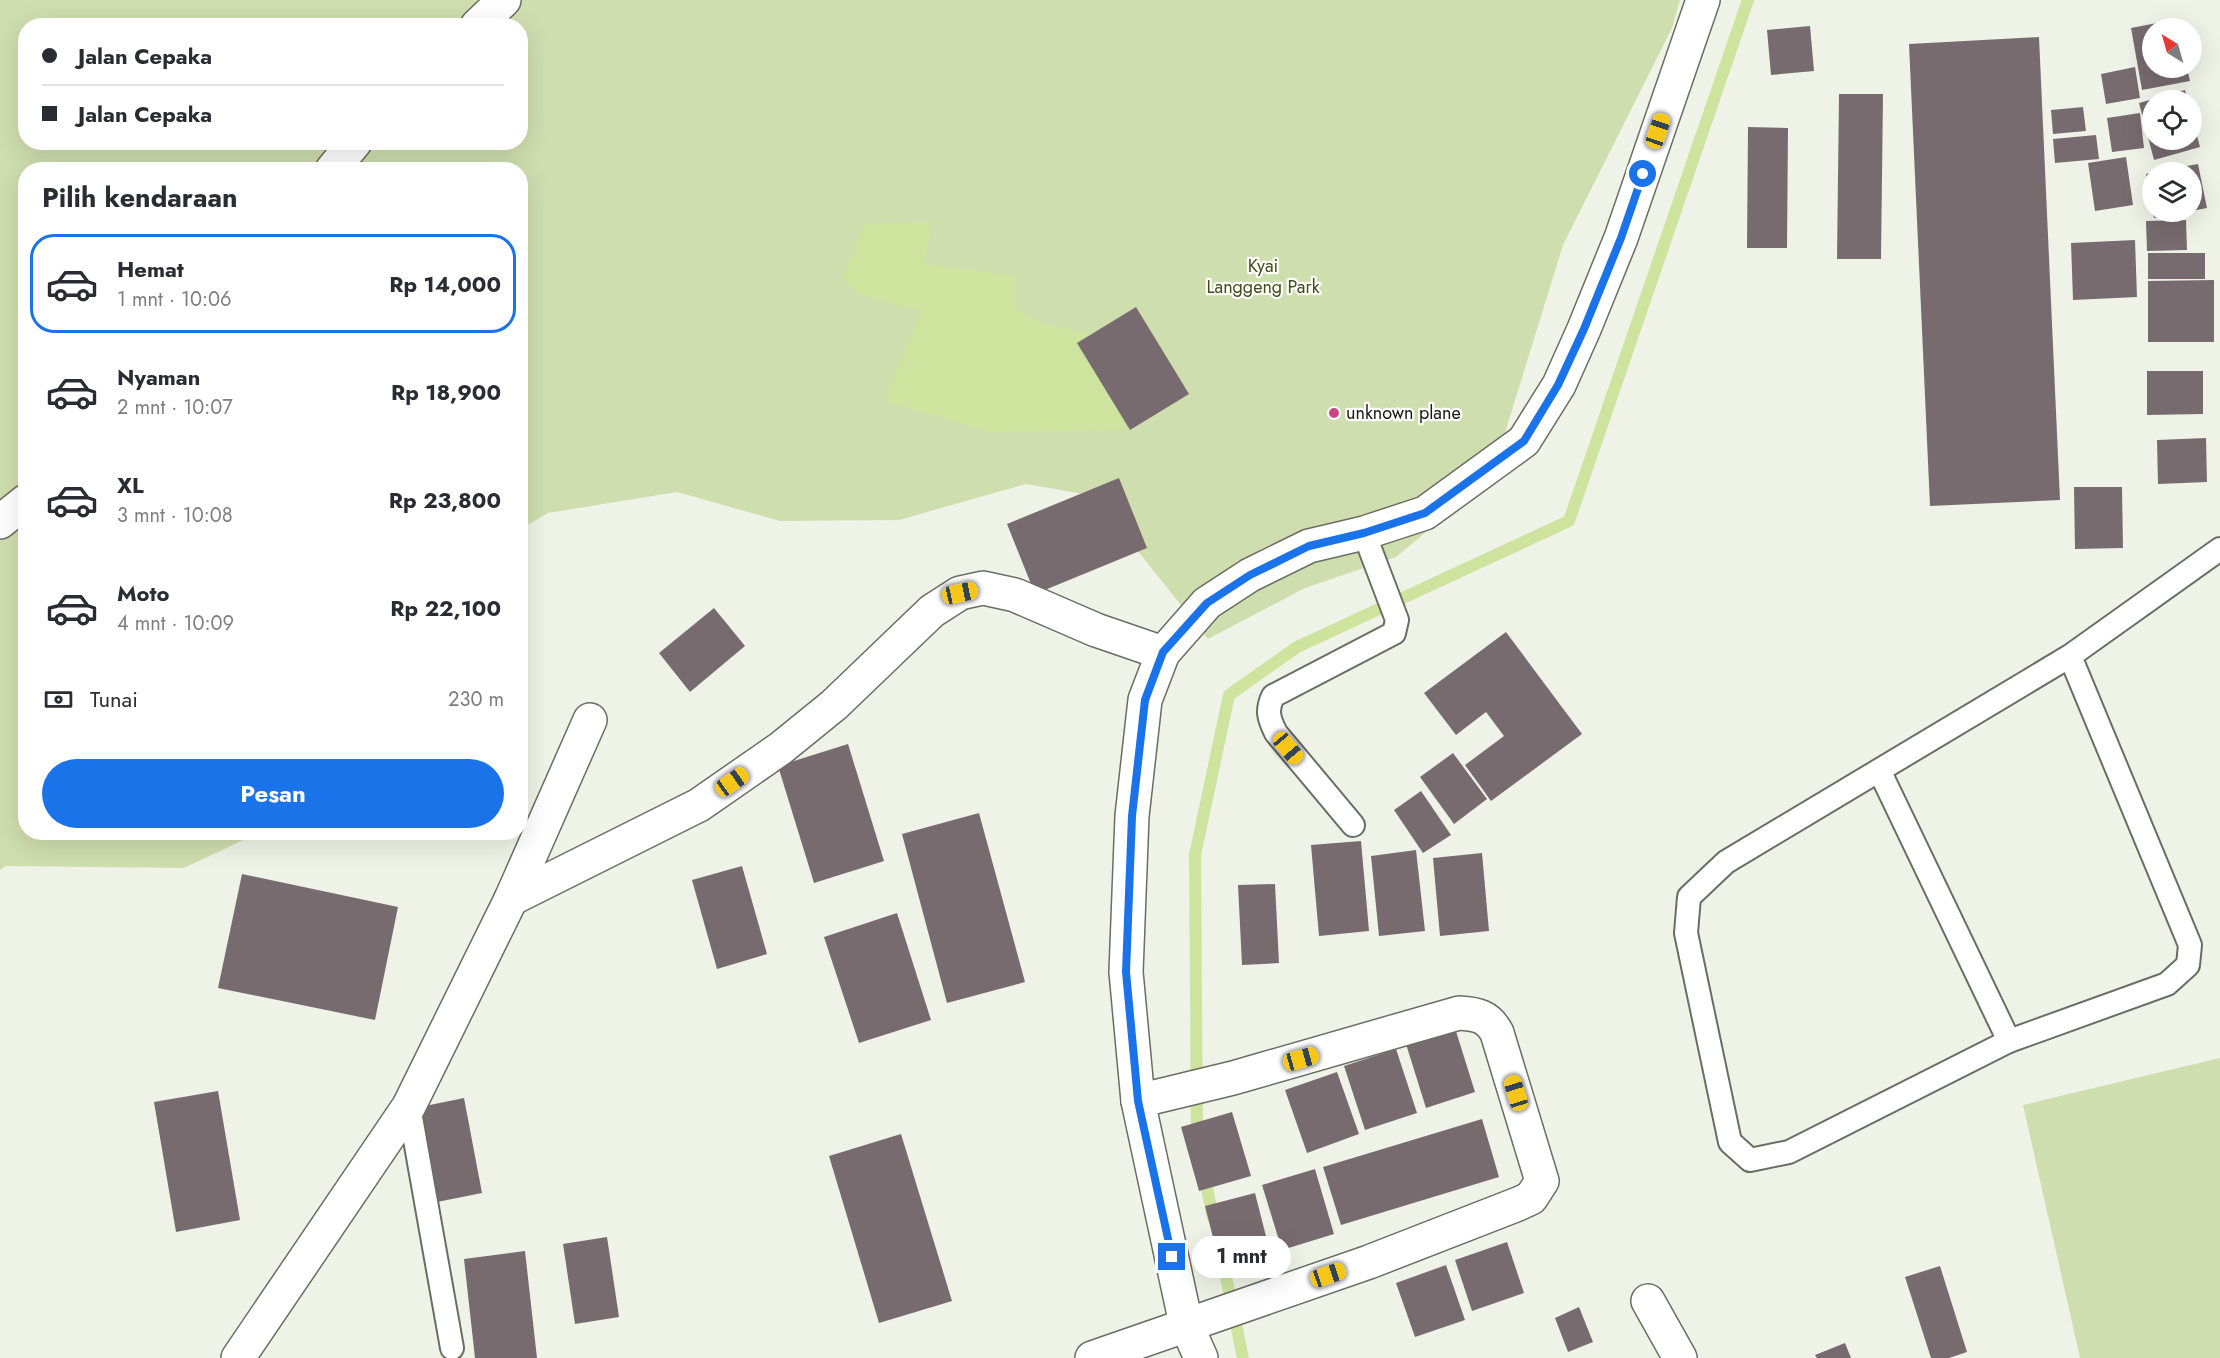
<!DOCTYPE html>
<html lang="id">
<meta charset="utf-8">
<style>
:root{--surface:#fff;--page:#f7f7f7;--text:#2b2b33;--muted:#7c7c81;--line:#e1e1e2;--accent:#1a73e8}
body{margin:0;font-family:Jost,sans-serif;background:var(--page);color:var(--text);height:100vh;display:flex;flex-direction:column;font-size:22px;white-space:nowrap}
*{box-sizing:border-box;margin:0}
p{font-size:20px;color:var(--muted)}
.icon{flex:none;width:33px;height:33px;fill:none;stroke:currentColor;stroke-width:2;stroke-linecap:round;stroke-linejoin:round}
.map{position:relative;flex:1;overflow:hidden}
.sheet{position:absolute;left:18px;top:162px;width:510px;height:678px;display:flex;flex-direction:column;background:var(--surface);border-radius:24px;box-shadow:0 6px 24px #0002}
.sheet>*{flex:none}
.guide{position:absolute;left:18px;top:18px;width:510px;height:132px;border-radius:24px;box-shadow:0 6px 24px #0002;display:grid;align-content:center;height:132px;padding:0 24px;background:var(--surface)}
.needle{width:39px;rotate:323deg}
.buttons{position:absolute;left:2142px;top:18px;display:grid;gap:12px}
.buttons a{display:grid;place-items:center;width:60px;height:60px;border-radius:50%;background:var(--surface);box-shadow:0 6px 24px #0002;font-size:30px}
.end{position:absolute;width:27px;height:27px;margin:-14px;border:8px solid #1a73e8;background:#fff;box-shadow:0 0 0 3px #fff}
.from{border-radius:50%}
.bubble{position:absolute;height:42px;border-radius:21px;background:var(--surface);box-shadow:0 6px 24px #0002;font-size:20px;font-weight:700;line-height:42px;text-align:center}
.car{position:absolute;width:18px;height:36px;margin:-18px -9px;border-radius:8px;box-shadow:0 0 4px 2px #0007;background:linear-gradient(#f5c518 24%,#345 0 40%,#f5c518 0 76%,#345 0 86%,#f5c518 0)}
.guide b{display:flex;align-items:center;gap:21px;height:57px;font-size:22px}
.guide b+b{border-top:2px solid var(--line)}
.guide i{width:15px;height:15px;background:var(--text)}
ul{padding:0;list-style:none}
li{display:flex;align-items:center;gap:18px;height:99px;margin:0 12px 9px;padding:0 12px;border:3px solid transparent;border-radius:24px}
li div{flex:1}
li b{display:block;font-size:22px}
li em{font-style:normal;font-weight:700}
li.current{border-color:var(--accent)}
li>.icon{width:54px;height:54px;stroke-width:1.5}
h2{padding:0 24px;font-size:27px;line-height:72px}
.pay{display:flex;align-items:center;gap:15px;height:66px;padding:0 24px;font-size:22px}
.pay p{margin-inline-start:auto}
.action{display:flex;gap:12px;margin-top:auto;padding:12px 24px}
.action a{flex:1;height:69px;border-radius:36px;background:var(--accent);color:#fff;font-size:24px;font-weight:700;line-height:69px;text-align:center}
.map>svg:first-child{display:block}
.green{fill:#cfdeaf;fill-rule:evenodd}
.water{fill:#cee49e}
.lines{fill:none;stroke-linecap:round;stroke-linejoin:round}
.stream{stroke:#cee49e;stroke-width:12}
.building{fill:#786b70}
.service-casing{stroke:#6a6d63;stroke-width:26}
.pedestrian-casing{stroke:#6a6d63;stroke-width:36}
.minor-casing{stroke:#6a6d63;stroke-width:36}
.tertiary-casing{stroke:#6a6d63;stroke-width:36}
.service{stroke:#fff;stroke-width:22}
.pedestrian{stroke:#fff;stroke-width:33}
.minor{stroke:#fff;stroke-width:33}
.tertiary{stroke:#fff;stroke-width:33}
.route{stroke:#1a73e8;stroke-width:8}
.poi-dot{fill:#cc4686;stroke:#fefffd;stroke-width:2}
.labels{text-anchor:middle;stroke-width:4.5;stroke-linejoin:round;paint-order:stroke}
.park-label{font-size:18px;fill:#3e4c1a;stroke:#fefffd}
.poi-label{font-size:18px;fill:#151712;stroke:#fefffd;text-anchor:start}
</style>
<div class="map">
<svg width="2220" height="1358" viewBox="0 0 2220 1358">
<rect width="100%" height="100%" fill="#eff3e7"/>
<g class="green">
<path d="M 0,0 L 1680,0 L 1672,28 L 1563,245 L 1491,478 L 1396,557 L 1305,588 L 1208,639 L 1094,496 L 1026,484 L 899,520 L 780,521 L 677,492 L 548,513 L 521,529 L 520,170 L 26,170 L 26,832 L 258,833 L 184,868 L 6,866 L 0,870 ZM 26,26 L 520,26 L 520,142 L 26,142 Z"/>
<path d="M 2220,1058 L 2220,1358 L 2080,1358 L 2023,1105 Z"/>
</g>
<path class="water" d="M 932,222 L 924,264 L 1015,276 L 1017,308 L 1042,324 L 1117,339 L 1130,430 L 990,432 L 883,400 L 922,311 L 858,294 L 842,279 L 864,224 Z"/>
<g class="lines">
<g class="stream">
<path d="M 1197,1139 L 1195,855 L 1229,695 L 1297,647 L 1569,521 L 1748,0"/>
<path d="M 1204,1174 L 1213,1218"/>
<path d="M 1221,1253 L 1243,1358"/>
</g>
</g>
<g class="building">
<path d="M 2178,19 L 2180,28 L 2152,28 L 2152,68 L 2187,68 L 2190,81 L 2142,90 L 2131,28 Z"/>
<path d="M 1810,26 L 1814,71 L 1771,75 L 1767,30 Z"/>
<path d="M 2039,37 L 2060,500 L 1930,506 L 1909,44 Z"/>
<path d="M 2135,67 L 2140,98 L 2106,104 L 2101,74 Z"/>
<path d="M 2185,90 L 2188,100 L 2152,100 L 2152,140 L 2192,140 L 2192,117 L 2200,147 L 2154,160 L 2139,103 Z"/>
<path d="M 1839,94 L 1883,94 L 1881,259 L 1837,259 Z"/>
<path d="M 2083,107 L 2086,131 L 2053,134 L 2051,110 Z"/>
<path d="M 2140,113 L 2144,148 L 2112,152 L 2107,118 Z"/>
<path d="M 1748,127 L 1788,128 L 1787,248 L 1747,248 Z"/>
<path d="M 2096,135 L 2099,159 L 2055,163 L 2053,139 Z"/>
<path d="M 2126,157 L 2133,205 L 2095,211 L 2088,163 Z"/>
<path d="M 2198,164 L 2207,208 L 2192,211 L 2192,172 L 2158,171 Z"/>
<path d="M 2152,172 L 2152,205 L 2151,205 L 2146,174 Z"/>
<path d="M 2152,212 L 2182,212 L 2182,213 L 2154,218 Z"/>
<path d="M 2186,220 L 2187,250 L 2147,251 L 2146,221 Z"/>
<path d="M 2135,240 L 2137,297 L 2073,300 L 2071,243 Z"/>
<rect x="2148" y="253" width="57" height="26"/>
<path d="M 2214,280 L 2214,342 L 2148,342 L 2148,281 Z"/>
<path d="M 1136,307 L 1189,394 L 1130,430 L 1077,343 Z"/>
<path d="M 2147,371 L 2203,371 L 2203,414 L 2147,415 Z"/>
<path d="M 2206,438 L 2207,482 L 2158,484 L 2157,440 Z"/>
<path d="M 1119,478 L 1147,548 L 1035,594 L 1007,524 Z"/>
<path d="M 2074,487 L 2122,487 L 2123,548 L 2075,549 Z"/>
<path d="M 714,608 L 745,646 L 690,692 L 659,653 Z"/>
<path d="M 1506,632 L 1582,734 L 1491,801 L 1465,765 L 1504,736 L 1486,712 L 1456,735 L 1424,693 Z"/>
<path d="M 848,744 L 884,861 L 814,883 L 778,766 Z"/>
<path d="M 1453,753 L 1487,799 L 1454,824 L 1420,777 Z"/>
<path d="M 1421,791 L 1451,835 L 1423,853 L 1394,810 Z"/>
<path d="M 979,813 L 1025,982 L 947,1003 L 902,834 Z"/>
<path d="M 1361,841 L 1369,931 L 1319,936 L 1311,845 Z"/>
<path d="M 1416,850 L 1425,931 L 1379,936 L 1371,856 Z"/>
<path d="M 1482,853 L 1489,931 L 1440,936 L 1433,858 Z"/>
<path d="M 742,866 L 767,954 L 717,969 L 692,880 Z"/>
<path d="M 242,874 L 398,907 L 375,1020 L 218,988 Z"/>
<path d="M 1275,884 L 1279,963 L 1242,965 L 1238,885 Z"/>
<path d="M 897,913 L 931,1020 L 859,1043 L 824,937 Z"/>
<path d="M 1455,1028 L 1475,1092 L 1426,1108 L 1406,1044 Z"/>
<path d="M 1396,1049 L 1417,1113 L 1365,1130 L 1344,1066 Z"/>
<path d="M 1337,1072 L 1359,1134 L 1307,1153 L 1285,1090 Z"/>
<path d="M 218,1091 L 240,1220 L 176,1232 L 154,1102 Z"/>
<path d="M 464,1098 L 482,1193 L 437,1202 L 420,1107 Z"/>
<path d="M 1232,1112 L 1251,1176 L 1199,1191 L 1181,1127 Z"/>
<path d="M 1482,1119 L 1499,1177 L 1341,1225 L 1323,1167 Z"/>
<path d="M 901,1134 L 952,1301 L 879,1323 L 829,1156 Z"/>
<path d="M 1315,1169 L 1334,1234 L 1282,1250 L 1262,1185 Z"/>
<path d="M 1255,1193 L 1271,1256 L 1221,1269 L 1205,1206 Z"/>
<path d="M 607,1237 L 619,1317 L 575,1324 L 563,1244 Z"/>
<path d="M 1507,1242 L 1524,1293 L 1472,1311 L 1455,1260 Z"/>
<path d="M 525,1251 L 537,1358 L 475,1358 L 464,1259 Z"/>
<path d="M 1446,1265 L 1465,1320 L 1415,1337 L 1396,1283 Z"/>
<path d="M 1940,1266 L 1967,1352 L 1949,1358 L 1931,1358 L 1905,1277 Z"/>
<path d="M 1579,1307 L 1593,1342 L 1568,1352 L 1555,1318 Z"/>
<path d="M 1845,1343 L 1851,1358 L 1817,1358 L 1815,1355 Z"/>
</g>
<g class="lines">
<g class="service-casing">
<g id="service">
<path d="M 2070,656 L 2190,945 L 2188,965 L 2167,984 L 2009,1041 L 1789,1152 L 1750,1160 L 1730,1142 L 1686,933 L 1689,897 L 1726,862 L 2070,656 L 2220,549"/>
<path d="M 1880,772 L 2009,1041"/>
<path d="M 1353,825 L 1276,733 C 1269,719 1266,711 1273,696 L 1394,633 L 1397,620 L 1364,533"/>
<path d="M 409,1106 L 452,1348"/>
</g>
</g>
<g class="pedestrian-casing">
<g id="pedestrian">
<path d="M 477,26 L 504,0"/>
<path d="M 332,170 L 355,142"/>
<path d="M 0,522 L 26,501"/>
</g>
</g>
<g class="minor-casing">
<g id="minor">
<path d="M 511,899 L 699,805 L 781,748 L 834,705 L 932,611 L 960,593 L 983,588 L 1015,595 L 1096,630 L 1163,653"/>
<path d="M 1648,1301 L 1680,1358"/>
<path d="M 238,1358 L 409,1106 L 511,899 L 590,720"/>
<path d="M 1092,1358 L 1369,1262 L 1518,1204 L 1531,1198 L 1542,1181 L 1497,1033 C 1488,1016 1477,1014 1459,1013 L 1233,1078 L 1138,1101"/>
</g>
</g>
<g class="tertiary-casing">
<path id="tertiary" d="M 1201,1358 L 1186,1324 L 1138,1101 L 1126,972 L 1132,816 L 1145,700 L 1163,653 L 1207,603 L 1250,575 L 1309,546 L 1364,533 L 1425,513 L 1524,441 L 1559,385 L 1584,329 L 1621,238 L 1703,0"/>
</g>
<use href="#service" class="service"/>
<use href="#pedestrian" class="pedestrian"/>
<use href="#minor" class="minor"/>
<use href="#tertiary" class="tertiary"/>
</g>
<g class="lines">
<path class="route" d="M 1172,1257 L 1138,1101 L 1126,972 L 1132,816 L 1145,700 L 1163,652 L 1207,603 L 1250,575 L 1309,546 L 1364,533 L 1425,513 L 1524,441 L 1558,385 L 1584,329 L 1621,238 L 1643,174"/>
</g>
<circle class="poi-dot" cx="1334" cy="413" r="6"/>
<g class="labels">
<g class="park-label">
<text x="1263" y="272">Kyai<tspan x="1263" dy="21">Langgeng Park</tspan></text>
</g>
<g class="poi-label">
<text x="1346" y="419">unknown plane</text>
</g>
</g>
</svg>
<div class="buttons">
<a><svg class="needle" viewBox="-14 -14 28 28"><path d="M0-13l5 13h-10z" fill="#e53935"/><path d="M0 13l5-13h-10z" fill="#7c7c81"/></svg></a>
<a><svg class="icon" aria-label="locate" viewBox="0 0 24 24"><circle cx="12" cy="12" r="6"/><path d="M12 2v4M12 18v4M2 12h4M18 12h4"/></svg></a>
<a><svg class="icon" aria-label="layers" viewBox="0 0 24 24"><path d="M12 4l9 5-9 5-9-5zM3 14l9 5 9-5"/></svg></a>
</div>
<i class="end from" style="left:1643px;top:174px"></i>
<i class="end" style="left:1172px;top:1257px"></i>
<div class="bubble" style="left:1192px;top:1236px;width:99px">1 mnt</div>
<i class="car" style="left:1658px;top:131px;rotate:19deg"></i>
<i class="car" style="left:960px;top:593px;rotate:78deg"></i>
<i class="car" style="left:1288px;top:748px;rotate:140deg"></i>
<i class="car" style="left:732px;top:782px;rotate:55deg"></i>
<i class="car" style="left:1301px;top:1059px;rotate:74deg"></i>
<i class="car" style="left:1516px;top:1093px;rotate:343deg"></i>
<i class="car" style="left:1328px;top:1275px;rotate:71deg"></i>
<div class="guide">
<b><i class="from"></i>Jalan Cepaka</b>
<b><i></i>Jalan Cepaka</b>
</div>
<section class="sheet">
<h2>Pilih kendaraan</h2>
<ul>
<li class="current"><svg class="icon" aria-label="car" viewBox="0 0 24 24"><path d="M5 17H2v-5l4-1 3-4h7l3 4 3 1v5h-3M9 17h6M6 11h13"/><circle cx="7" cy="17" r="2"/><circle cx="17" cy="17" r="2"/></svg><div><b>Hemat</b><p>1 mnt · 10:06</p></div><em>Rp 14,000</em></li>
<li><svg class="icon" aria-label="car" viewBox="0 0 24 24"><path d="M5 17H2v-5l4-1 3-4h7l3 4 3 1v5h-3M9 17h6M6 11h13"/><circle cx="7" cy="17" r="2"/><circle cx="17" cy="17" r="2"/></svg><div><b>Nyaman</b><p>2 mnt · 10:07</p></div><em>Rp 18,900</em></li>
<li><svg class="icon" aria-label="car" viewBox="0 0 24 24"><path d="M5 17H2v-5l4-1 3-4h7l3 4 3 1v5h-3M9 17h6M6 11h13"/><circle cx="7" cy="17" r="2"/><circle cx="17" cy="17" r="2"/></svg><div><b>XL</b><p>3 mnt · 10:08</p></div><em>Rp 23,800</em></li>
<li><svg class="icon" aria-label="car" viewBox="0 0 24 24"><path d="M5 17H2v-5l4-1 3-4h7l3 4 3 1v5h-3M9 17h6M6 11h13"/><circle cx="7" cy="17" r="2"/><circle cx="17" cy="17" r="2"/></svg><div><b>Moto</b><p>4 mnt · 10:09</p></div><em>Rp 22,100</em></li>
</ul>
<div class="pay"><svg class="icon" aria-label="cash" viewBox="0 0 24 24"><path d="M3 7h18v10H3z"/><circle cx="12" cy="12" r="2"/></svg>Tunai<p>230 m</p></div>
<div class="action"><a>Pesan</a></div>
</section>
</div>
